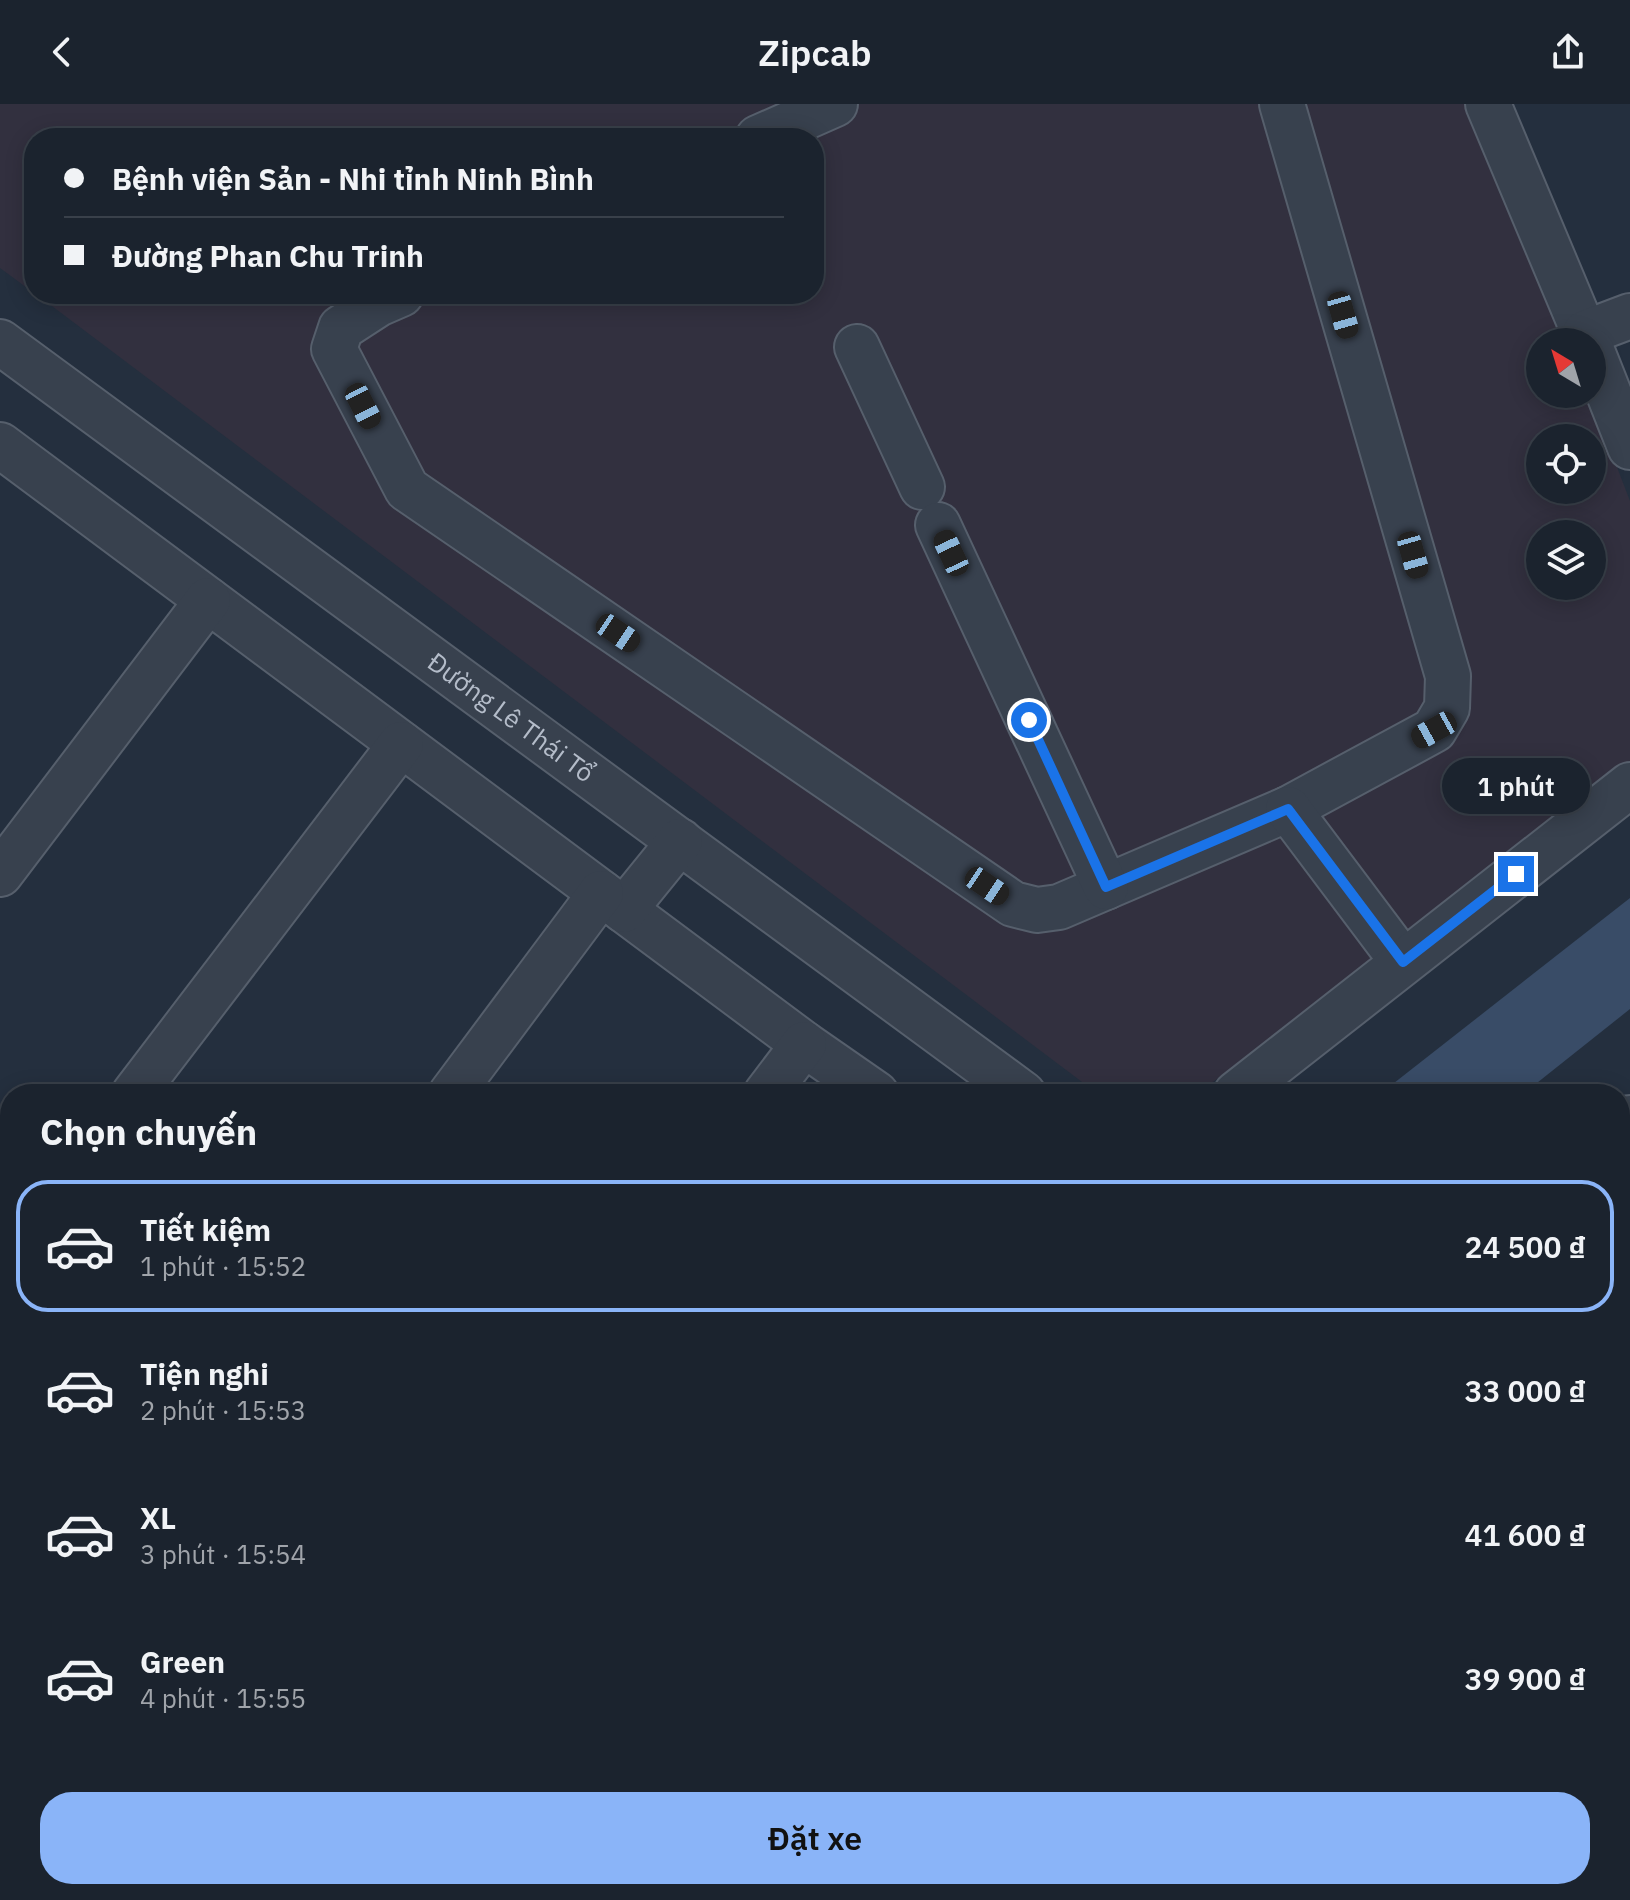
<!DOCTYPE html>
<html lang="vi">
<meta charset="utf-8">
<style>
:root{--surface:#1b232e;--page:#282f3a;--text:#f1f3f6;--muted:#a0a4aa;--line:#39404a;--accent:#8ab4f8}
body{margin:0;font-family:"IBM Plex Sans",sans-serif;background:var(--page);color:var(--text);height:100vh;display:flex;flex-direction:column;font-size:30px;white-space:nowrap}
*{box-sizing:border-box;margin:0}
p{font-size:26px;color:var(--muted)}
.icon{flex:none;width:44px;height:44px;fill:none;stroke:currentColor;stroke-width:2;stroke-linecap:round;stroke-linejoin:round}
.map{position:relative;flex:1;overflow:hidden}
.side{position:absolute;left:0px;top:980px;width:1630px;height:816px;display:flex;flex-direction:column;background:var(--surface);border-radius:32px 32px 0 0;box-shadow:0 4px 20px #0003,0 0 0 2px var(--line)}
.side>*{flex:none}
.hud{position:absolute;left:24px;top:24px;width:800px;height:176px;border-radius:32px;box-shadow:0 4px 20px #0003,0 0 0 2px var(--line);display:grid;align-content:center;height:176px;padding:0 40px;background:var(--surface)}
.needle{width:52px;rotate:322deg}
.tools{position:absolute;left:1526px;top:224px;display:grid;gap:16px}
.tools a{display:grid;place-items:center;width:80px;height:80px;border-radius:50%;background:var(--surface);box-shadow:0 4px 20px #0003,0 0 0 2px var(--line);font-size:40px}
.end{position:absolute;width:36px;height:36px;margin:-18px;border:10px solid #1a73e8;background:#fff;box-shadow:0 0 0 4px #fff}
.from{border-radius:50%}
.bubble{position:absolute;height:56px;border-radius:28px;background:var(--surface);box-shadow:0 4px 20px #0003,0 0 0 2px var(--line);font-size:26px;font-weight:600;line-height:56px;text-align:center}
.car{position:absolute;width:24px;height:48px;margin:-24px -12px;border-radius:10px;box-shadow:0 0 6px 2px #0007;background:linear-gradient(#222 24%,#8ab4d8 0 40%,#222 0 76%,#8ab4d8 0 86%,#222 0)}
.hud b{display:flex;align-items:center;gap:28px;height:76px;font-size:30px}
.hud b+b{border-top:2px solid var(--line)}
.hud i{width:20px;height:20px;background:var(--text)}
ul{padding:0;list-style:none}
li{display:flex;align-items:center;gap:24px;height:132px;margin:0 16px 12px;padding:0 24px;border:4px solid transparent;border-radius:32px}
li div{flex:1}
li b{display:block;font-size:30px}
li em{font-style:normal;font-weight:600}
li.current{border-color:var(--accent)}
li>.icon{width:72px;height:72px;stroke-width:1.5}
h2{padding:0 40px;font-size:36px;line-height:96px}
.button{display:flex;gap:16px;margin-top:auto;padding:16px 40px}
.button a{flex:1;height:92px;border-radius:32px;background:var(--accent);color:#111;font-size:32px;font-weight:600;line-height:92px;text-align:center}
header{display:flex;justify-content:space-between;align-items:center;height:104px;padding:0 40px;background:var(--surface);font-size:36px;font-weight:600}
.map>svg:first-child{display:block}
.medical{fill:#32303f;fill-rule:evenodd}
.water{fill:#394c67}
.lines{fill:none;stroke-linecap:round;stroke-linejoin:round}
.minor-casing{stroke:#565f6c;stroke-width:48}
.minor{stroke:#38414e;stroke-width:44}
.route{stroke:#1a73e8;stroke-width:10}
.labels{text-anchor:middle;stroke-width:8;stroke-linejoin:round;paint-order:stroke}
.street-label{font-size:26px;fill:#b4bcc9;stroke:#1d2633}
</style>
<header><svg class="icon" aria-label="back" viewBox="0 0 24 24"><path d="M15 5l-7 7 7 7"/></svg>Zipcab<svg class="icon" aria-label="share" viewBox="0 0 24 24"><path d="M12 15V3M7 8l5-5 5 5M5 13v7h14v-7"/></svg></header>
<div class="map">
<svg width="1630" height="1796" viewBox="0 0 1630 1796">
<rect width="100%" height="100%" fill="#242f3e"/>
<path class="medical" d="M 0,0 L 1478,0 L 1569,238 L 1540,238 L 1540,290 L 1589,290 L 1630,397 L 1630,663 L 1197,990 L 1098,990 L 36,190 L 814,190 L 814,34 L 34,34 L 34,189 L 0,164 ZM 1540,334 L 1592,334 L 1592,386 L 1540,386 ZM 1540,430 L 1592,430 L 1592,482 L 1540,482 Z"/>
<g class="water">
<path d="M 1630,794 L 1630,905 L 1523,990 L 1380,990 Z"/>
<path d="M 0,1629 L 10,1637 L 10,1719 L 0,1711 Z"/>
<path d="M 100,1786 L 209,1786 L 223,1796 L 113,1796 Z"/>
<path d="M 389,1786 L 545,1786 L 532,1796 L 377,1796 Z"/>
</g>
<g class="lines">
<g class="minor-casing">
<g id="minor">
<path d="M 1488,0 L 1588,238"/>
<path d="M 758,34 L 835,0"/>
<path d="M 401,190 L 378,200 L 341,224 L 334,245 L 407,385 L 1013,800 L 1037,806 L 1059,803 L 1288,705 L 1434,626 L 1447,604 L 1448,572 L 1282,0"/>
<path d="M 1585,229 L 1630,212"/>
<path id="s1" d="M 0,238 L 1023,990"/>
<path d="M 857,243 L 922,383"/>
<path d="M 1592,247 L 1630,343"/>
<path d="M 0,341 L 804,940 L 876,990"/>
<path d="M 938,421 L 1106,783"/>
<path d="M 1288,705 L 1403,858"/>
<path d="M 0,770 L 208,496"/>
<path d="M 624,806 L 680,737"/>
<path d="M 134,990 L 401,640"/>
<path d="M 451,990 L 601,789"/>
<path d="M 766,990 L 804,940"/>
<path d="M 1236,990 L 1630,681"/>
<path d="M 1620,1021 L 1630,1014"/>
<path d="M 0,1166 L 10,1153"/>
<path d="M 1620,1399 L 1630,1391"/>
<path d="M 1620,1468 L 1630,1476"/>
<path d="M 0,1550 L 10,1558"/>
<path d="M 1620,1569 L 1630,1577"/>
<path d="M 1620,1727 L 1630,1719"/>
<path d="M 656,1796 L 668,1786"/>
<path d="M 1130,1796 L 1142,1786"/>
<path d="M 1536,1796 L 1548,1786"/>
</g>
</g>
<use href="#minor" class="minor"/>
</g>
<g class="lines">
<path class="route" d="M 1029,616 L 1106,783 L 1288,705 L 1403,858 L 1516,770"/>
</g>
<g class="labels">
<g class="street-label">
<text dy="9" stroke="none"><textPath href="#s1" startOffset="634">Đường Lê Thái Tổ</textPath></text>
</g>
</g>
</svg>
<div class="tools">
<a><svg class="needle" viewBox="-14 -14 28 28"><path d="M0-13l5 13h-10z" fill="#e53935"/><path d="M0 13l5-13h-10z" fill="#a0a4aa"/></svg></a>
<a><svg class="icon" aria-label="locate" viewBox="0 0 24 24"><circle cx="12" cy="12" r="6"/><path d="M12 2v4M12 18v4M2 12h4M18 12h4"/></svg></a>
<a><svg class="icon" aria-label="layers" viewBox="0 0 24 24"><path d="M12 4l9 5-9 5-9-5zM3 14l9 5 9-5"/></svg></a>
</div>
<i class="end from" style="left:1029px;top:616px"></i>
<i class="end" style="left:1516px;top:770px"></i>
<div class="bubble" style="left:1442px;top:654px;width:148px">1 phút</div>
<i class="car" style="left:1343px;top:211px;rotate:164deg"></i>
<i class="car" style="left:363px;top:302px;rotate:153deg"></i>
<i class="car" style="left:951px;top:449px;rotate:335deg"></i>
<i class="car" style="left:1413px;top:451px;rotate:164deg"></i>
<i class="car" style="left:618px;top:529px;rotate:124deg"></i>
<i class="car" style="left:1434px;top:626px;rotate:241deg"></i>
<i class="car" style="left:987px;top:782px;rotate:124deg"></i>
<div class="hud">
<b><i class="from"></i>Bệnh viện Sản - Nhi tỉnh Ninh Bình</b>
<b><i></i>Đường Phan Chu Trinh</b>
</div>
<section class="side">
<h2>Chọn chuyến</h2>
<ul>
<li class="current"><svg class="icon" aria-label="car" viewBox="0 0 24 24"><path d="M5 17H2v-5l4-1 3-4h7l3 4 3 1v5h-3M9 17h6M6 11h13"/><circle cx="7" cy="17" r="2"/><circle cx="17" cy="17" r="2"/></svg><div><b>Tiết kiệm</b><p>1 phút · 15:52</p></div><em>24 500 ₫</em></li>
<li><svg class="icon" aria-label="car" viewBox="0 0 24 24"><path d="M5 17H2v-5l4-1 3-4h7l3 4 3 1v5h-3M9 17h6M6 11h13"/><circle cx="7" cy="17" r="2"/><circle cx="17" cy="17" r="2"/></svg><div><b>Tiện nghi</b><p>2 phút · 15:53</p></div><em>33 000 ₫</em></li>
<li><svg class="icon" aria-label="car" viewBox="0 0 24 24"><path d="M5 17H2v-5l4-1 3-4h7l3 4 3 1v5h-3M9 17h6M6 11h13"/><circle cx="7" cy="17" r="2"/><circle cx="17" cy="17" r="2"/></svg><div><b>XL</b><p>3 phút · 15:54</p></div><em>41 600 ₫</em></li>
<li><svg class="icon" aria-label="car" viewBox="0 0 24 24"><path d="M5 17H2v-5l4-1 3-4h7l3 4 3 1v5h-3M9 17h6M6 11h13"/><circle cx="7" cy="17" r="2"/><circle cx="17" cy="17" r="2"/></svg><div><b>Green</b><p>4 phút · 15:55</p></div><em>39 900 ₫</em></li>
</ul>
<div class="button"><a>Đặt xe</a></div>
</section>
</div>
